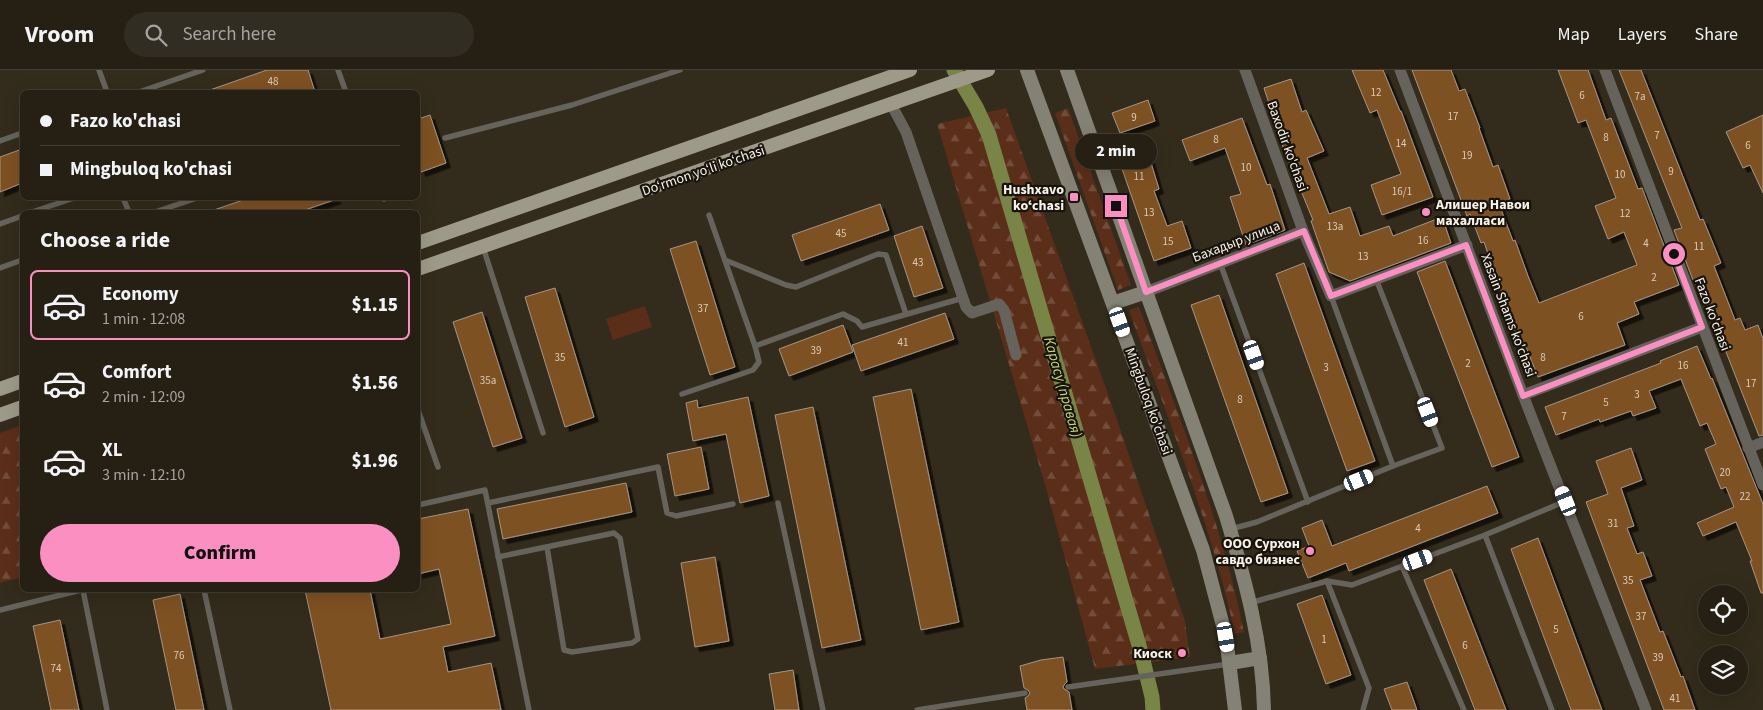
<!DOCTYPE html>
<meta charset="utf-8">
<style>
:root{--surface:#262014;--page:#322d22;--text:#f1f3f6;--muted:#a4a3a0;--line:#423e34;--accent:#fc8fc2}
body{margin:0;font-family:"Source Sans 3",sans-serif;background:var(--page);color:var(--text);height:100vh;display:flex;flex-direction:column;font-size:19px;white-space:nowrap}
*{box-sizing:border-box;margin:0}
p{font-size:16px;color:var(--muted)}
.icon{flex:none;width:28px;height:28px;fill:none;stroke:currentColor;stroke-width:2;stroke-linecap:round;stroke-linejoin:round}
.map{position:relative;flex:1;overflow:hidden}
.sheet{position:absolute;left:20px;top:140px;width:400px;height:382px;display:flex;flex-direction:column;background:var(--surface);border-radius:8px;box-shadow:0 5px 20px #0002,0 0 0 1px var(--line)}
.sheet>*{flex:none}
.top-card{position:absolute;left:20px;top:20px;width:400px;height:110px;border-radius:8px;box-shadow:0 5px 20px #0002,0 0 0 1px var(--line);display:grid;align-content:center;height:110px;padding:0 20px;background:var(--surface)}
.fabs{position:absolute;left:1698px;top:515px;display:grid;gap:10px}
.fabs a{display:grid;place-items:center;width:50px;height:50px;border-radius:50%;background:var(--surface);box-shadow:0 5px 20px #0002,0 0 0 1px var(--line);font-size:25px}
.end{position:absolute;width:22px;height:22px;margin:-11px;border:6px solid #fc8fc2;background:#111;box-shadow:0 0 0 2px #111}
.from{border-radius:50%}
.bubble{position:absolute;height:35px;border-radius:18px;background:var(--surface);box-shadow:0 5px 20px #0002,0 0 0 1px var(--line);font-size:16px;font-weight:800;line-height:35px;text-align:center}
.car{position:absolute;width:15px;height:30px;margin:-15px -8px;border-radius:6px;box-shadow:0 0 4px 1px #0007;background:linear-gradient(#fff 24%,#345 0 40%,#fff 0 76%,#345 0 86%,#fff 0)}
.top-card b{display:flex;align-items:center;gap:18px;height:48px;font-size:19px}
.top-card b+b{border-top:1px solid var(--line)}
.top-card i{width:12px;height:12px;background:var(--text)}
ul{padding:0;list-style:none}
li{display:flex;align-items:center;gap:15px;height:70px;margin:0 10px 8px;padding:0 10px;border:2px solid transparent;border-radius:8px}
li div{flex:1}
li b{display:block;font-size:19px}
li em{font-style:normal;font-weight:800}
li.current{border-color:var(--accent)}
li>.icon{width:45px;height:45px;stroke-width:1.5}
h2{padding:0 20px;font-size:22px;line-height:60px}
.primary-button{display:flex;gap:10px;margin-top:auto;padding:10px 20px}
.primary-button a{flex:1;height:58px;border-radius:30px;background:var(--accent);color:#111;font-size:20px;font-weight:800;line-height:58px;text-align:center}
header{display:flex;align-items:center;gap:30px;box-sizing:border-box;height:70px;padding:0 25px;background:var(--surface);border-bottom:1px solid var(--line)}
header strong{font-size:24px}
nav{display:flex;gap:28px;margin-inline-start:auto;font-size:18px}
.search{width:350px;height:45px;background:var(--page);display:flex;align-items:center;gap:12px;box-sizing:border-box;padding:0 18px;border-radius:28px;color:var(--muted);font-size:19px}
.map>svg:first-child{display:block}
.forest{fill:url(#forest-firs)}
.park{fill:#5b2e19}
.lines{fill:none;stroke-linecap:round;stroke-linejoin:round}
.canal{stroke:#798447;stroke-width:15}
.building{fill:#7e5123;stroke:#a59586;filter:url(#shadow)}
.service{stroke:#65635b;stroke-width:5.5}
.minor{stroke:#65635b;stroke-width:11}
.secondary{stroke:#848275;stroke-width:14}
.primary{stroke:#9d9a89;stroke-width:14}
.route{stroke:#fc8fc2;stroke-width:6}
.poi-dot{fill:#fc8fc2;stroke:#18140d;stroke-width:2}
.labels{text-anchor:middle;stroke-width:4.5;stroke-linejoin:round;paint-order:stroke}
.number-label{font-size:11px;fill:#dacbb8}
.street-label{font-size:14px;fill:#f9f4ea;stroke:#18140d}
.poi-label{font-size:14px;font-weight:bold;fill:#f9f4ea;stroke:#18140d;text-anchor:end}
.water-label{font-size:15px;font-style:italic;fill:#c7d77d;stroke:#18140d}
</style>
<header>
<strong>Vroom</strong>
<div class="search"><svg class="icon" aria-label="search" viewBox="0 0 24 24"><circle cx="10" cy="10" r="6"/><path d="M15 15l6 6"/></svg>Search here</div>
<nav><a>Map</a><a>Layers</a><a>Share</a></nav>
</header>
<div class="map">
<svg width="1763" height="640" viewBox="0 0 1763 640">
<defs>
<pattern id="forest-firs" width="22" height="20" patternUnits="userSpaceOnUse" patternTransform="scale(1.25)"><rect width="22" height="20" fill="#5b2e19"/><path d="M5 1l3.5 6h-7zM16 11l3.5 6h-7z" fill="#734d3b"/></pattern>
<filter id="shadow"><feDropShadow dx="4.5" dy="4.5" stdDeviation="0" flood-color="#0009"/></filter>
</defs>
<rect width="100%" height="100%" fill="#332b1b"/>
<g class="forest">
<path d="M 1006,38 L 1115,344 L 1185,551 L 1190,587 L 1095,599 L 1046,418 L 937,54 Z"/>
<path d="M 1068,38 L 1131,215 L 1118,220 L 1055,43 Z"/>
<path d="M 1139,237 C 1178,344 1221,450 1244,562 L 1235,564 C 1211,453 1167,347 1129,240 Z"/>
<path d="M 22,355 L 22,507 L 0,513 L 0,363 Z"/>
</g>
<path class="park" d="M 645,236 L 652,257 L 613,270 L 606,249 Z"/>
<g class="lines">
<path class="canal" d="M 954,0 L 976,37 L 989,65 L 1141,582 L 1152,627 L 1153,640"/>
</g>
<g class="building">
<path d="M 267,0 L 308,0 L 315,22 L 207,22 L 207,21 Z"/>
<path d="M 1352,0 L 1383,0 L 1400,41 L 1401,41 L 1433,127 L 1382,145 L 1371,115 L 1401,104 L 1377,40 L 1370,43 Z"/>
<path d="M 1412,0 L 1451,0 L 1459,21 L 1465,19 L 1480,58 L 1479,58 L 1493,97 L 1498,95 L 1510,129 L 1499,134 L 1513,171 L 1515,170 L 1528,206 L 1539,233 L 1637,195 L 1624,162 L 1608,169 L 1595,136 L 1616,128 L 1586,50 L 1578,53 L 1558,0 L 1588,0 L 1606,50 L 1611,48 L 1638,119 L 1642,118 L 1679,215 L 1634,232 L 1639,244 L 1617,253 L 1625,275 L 1538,307 L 1525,275 L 1521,277 L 1509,246 L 1511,245 L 1498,213 L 1484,172 L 1481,173 L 1470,144 L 1467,146 Z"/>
<path d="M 1619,0 L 1641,0 L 1700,150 L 1703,149 L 1721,193 L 1714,196 L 1735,250 L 1740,248 L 1745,260 L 1758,255 L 1763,269 L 1763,365 L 1759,366 L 1697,208 L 1693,210 L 1674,160 L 1682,158 Z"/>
<path d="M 1291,9 L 1302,42 L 1306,40 L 1324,81 L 1307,88 L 1329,144 L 1350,137 L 1360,166 L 1389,156 L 1393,166 L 1442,147 L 1451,173 L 1350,211 L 1329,202 L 1311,151 L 1313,150 L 1283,77 L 1264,18 Z"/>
<path d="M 1148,30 L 1155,51 L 1120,63 L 1112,43 Z"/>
<path d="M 430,45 L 446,93 L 421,102 L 418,91 L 418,49 Z"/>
<path d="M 1763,45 L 1763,123 L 1750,95 L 1743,98 L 1726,62 Z"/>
<path d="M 1242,48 L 1267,115 L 1270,114 L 1285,160 L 1246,175 L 1230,127 L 1241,124 L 1225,78 L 1190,91 L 1182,70 Z"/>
<path d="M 22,79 L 22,113 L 0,122 L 0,87 Z"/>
<path d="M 1148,83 L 1159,119 L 1154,121 L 1167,156 L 1182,151 L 1191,178 L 1154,191 L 1120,93 Z"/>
<path d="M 249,128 L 336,128 L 337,129 L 299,142 L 211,142 L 211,141 Z"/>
<path d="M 880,134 L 889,160 L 801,191 L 792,165 Z"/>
<path d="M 922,156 L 943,218 L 914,227 L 894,166 Z"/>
<path d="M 696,171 L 735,297 L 710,305 L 670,179 Z"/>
<path d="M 1445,191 L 1519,387 L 1492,397 L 1417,202 Z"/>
<path d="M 1304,193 L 1375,391 L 1347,401 L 1276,204 Z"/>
<path d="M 555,218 L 594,347 L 565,357 L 525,227 Z"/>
<path d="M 1219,225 L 1288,423 L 1261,432 L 1191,235 Z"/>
<path d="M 482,242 L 522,368 L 493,377 L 453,252 Z"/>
<path d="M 945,243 L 954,269 L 861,301 L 852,275 Z"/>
<path d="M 843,255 L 853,282 L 789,306 L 779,279 Z"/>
<path d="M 1697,276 L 1711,309 L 1712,308 L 1763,434 L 1763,523 L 1761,523 L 1750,491 L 1752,491 L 1736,452 L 1703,466 L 1697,453 L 1734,437 L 1726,417 L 1721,419 L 1705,379 L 1716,374 L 1707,353 L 1700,356 L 1681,309 L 1649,321 L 1656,338 L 1633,346 L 1631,341 L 1600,352 L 1599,349 L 1556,365 L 1545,337 L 1661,293 L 1660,291 Z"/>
<path d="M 911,319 L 959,552 L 921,560 L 873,327 Z"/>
<path d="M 748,327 L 769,426 L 740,433 L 726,364 L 693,371 L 686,333 L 697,330 L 698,338 Z"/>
<path d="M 813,337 L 861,570 L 822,578 L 775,345 Z"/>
<path d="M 701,377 L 709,419 L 675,426 L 667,384 Z"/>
<path d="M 1631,378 L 1642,410 L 1621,418 L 1634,456 L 1627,458 L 1637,484 L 1643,482 L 1652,506 L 1640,510 L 1660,562 L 1663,561 L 1681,607 L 1683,606 L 1695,640 L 1664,640 L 1586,432 L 1608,424 L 1596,391 Z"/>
<path d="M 626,413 L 632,442 L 503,469 L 497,439 Z"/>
<path d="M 1487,416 L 1498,443 L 1349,501 L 1346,493 L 1308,508 L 1297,481 L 1309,476 L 1302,458 L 1322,450 L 1332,476 Z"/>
<path d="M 468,439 L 495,566 L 443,577 L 448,602 L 491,593 L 501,640 L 331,640 L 305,520 L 370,520 L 380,569 L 451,554 L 439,499 L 418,504 L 418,449 Z"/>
<path d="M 1538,468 L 1602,640 L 1571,640 L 1511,479 Z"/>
<path d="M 715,487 L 729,571 L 695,577 L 681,493 Z"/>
<path d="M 1451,499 L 1506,640 L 1475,640 L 1424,510 Z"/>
<path d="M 180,524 L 204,640 L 176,640 L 153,530 Z"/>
<path d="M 1322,525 L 1351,605 L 1326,614 L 1297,534 Z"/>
<path d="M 60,550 L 79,640 L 51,640 L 33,556 Z"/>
<path d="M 1063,587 L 1067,612 L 1064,615 L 1063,618 L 1069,622 L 1072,640 L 1027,640 L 1025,628 L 1028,626 L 1030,623 L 1028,620 L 1024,618 L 1020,596 L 1041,590 Z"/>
<path d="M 793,600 L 799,640 L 775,640 L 769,604 Z"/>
<path d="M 1407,612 L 1417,640 L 1392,640 L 1384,619 Z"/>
</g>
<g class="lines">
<g class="service">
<path d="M 99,0 L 107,22"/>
<path d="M 338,0 L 346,22"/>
<path d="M 139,22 L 203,0"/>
<path d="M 445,68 L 572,35 L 680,0"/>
<path d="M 0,71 L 22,63"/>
<path d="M 123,128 L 129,142"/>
<path d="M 383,128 L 384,129"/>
<path d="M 32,142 L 74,128"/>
<path d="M 155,142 L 197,128"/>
<path d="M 709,145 L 755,276 L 843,244 L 857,251 L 862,257 L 963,228"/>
<path d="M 0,154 L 22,146"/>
<path d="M 483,177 L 543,363"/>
<path d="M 725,190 L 786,215 L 796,217 L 878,184 L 886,185 L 906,244"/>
<path d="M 1220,193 L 1308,432"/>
<path d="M 0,198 L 22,190"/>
<path d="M 1378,214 L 1442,378 L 1393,396"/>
<path d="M 682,324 L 753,300 L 759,292 L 755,276"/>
<path d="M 418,340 L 438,397"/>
<path d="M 488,433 L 658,397 L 667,443 L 676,446 L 733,434"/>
<path d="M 778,433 L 823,640"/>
<path d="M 418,435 L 485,420 L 529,640"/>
<path d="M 1231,459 L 1257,452 L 1393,396 L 1331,226"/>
<path d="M 1485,465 L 1552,640"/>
<path d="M 498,487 L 614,463 L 620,468 L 638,569 L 632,573 L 572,582 L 564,580 L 547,477"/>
<path d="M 1402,496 L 1464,640"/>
<path d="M 1327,511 L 1352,515 L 1485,465 L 1566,431"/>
<path d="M 83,520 L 107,640"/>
<path d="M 204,520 L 230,640"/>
<path d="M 1250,533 L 1327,511 L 1369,618 L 1363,640"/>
<path d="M 0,540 L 81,520"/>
<path d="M 1068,617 L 1229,594"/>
<path d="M 917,640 L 1025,623"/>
</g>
<g class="minor">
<path d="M 1245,0 L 1303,161 L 1331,226 L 1467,175"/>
<path d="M 1400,0 L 1523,325 L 1646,640"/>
<path d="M 1605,0 L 1763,415"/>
<path d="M 891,34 L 906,62 L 966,237 L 972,243 L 999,234 L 1004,240 L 1016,285"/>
<path d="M 1146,222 L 1303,161"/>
<path d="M 1523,325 L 1702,257"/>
<path d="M 1748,378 L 1763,372"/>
</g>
<g class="secondary">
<path d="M 1027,0 L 1203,480 L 1226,567 L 1235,640"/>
<path d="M 1067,0 L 1226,446 C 1245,509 1263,574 1264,640"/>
<path d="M 1113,233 L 1146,222"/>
<path d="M 1230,593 L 1260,588"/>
</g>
<g class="primary">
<path d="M 418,173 L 910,0"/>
<path d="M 418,199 L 988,0"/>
<path d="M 0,319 L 22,311"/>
<path d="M 0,345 L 22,337"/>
</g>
</g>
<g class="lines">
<path class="route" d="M 1116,136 L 1146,222 L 1304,161 L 1331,226 L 1466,175 L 1523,326 L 1702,257 L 1674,184"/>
</g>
<g class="poi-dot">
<rect x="1069" y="122" width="10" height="10" rx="2.5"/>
<circle cx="1426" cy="142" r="5"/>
<circle cx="1310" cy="481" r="5"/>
<circle cx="1182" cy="583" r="5"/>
</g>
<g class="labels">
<g class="number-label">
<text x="273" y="15">48</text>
<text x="1376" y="26">12</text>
<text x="1582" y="29">6</text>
<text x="1640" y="30">7a</text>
<text x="1453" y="50">17</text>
<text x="1134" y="51">9</text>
<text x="1657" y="69">7</text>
<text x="1606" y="71">8</text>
<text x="1216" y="73">8</text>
<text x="1401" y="77">14</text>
<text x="1748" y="79">6</text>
<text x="1467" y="89">19</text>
<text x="1246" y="101">10</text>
<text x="1671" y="105">9</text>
<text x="1620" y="108">10</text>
<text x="1139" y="110">11</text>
<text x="1402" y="125">16/1</text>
<text x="1149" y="146">13</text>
<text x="1625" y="147">12</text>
<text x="1335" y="160">13а</text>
<text x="841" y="167">45</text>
<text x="1423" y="174">16</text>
<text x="1168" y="175">15</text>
<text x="1646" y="177">4</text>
<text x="1699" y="180">11</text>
<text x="1363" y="190">13</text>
<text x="918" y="196">43</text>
<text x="1654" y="211">2</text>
<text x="703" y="242">37</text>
<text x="1581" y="250">6</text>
<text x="903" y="276">41</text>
<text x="816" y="284">39</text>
<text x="560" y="291">35</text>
<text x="1543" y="291">8</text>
<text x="1468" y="297">2</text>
<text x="1683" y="299">16</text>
<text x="1326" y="301">3</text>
<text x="488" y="314">35а</text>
<text x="1751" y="317">17</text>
<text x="1637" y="328">3</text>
<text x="1240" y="333">8</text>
<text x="1606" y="336">5</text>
<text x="1564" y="350">7</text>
<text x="1725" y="406">20</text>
<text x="1745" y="430">22</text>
<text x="1613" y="457">31</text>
<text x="1418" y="462">4</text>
<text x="1628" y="514">35</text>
<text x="1641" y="550">37</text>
<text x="1556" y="563">5</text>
<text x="1324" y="573">1</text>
<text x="1465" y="579">6</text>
<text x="179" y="589">76</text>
<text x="1658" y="591">39</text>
<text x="56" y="602">74</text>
<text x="1675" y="632">41</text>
</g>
<g class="street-label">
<text transform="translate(1288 76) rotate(70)" y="5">Baxodir ko'chasi</text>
<text transform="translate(703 100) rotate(-19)" y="5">Do‘rmon yo‘li ko‘chasi</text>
<text transform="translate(1236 171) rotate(-21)" y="5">Бахадыр улица</text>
<text transform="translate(1713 244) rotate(69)" y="5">Fazo ko'chasi</text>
<text transform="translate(1509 245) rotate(69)" y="5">Xasain Shams ko'chasi</text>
<text transform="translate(1149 331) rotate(70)" y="5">Mingbuloq ko'chasi</text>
</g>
<g class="poi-label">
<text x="1064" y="124">Hushxavo<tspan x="1064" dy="16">koʻchasi</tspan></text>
<text x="1436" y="139" text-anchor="start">Алишер Навои<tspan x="1436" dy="16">махалласи</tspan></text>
<text x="1300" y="478">ООО Сурхон<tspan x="1300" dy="16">савдо бизнес</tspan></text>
<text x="1172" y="588">Киоск</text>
</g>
<g class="water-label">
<text transform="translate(1063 317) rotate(74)" y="5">Карасу (правая)</text>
</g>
</g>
</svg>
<div class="fabs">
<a><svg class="icon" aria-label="locate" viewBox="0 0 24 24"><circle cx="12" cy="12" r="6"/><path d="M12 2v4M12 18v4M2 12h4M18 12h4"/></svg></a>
<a><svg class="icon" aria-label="layers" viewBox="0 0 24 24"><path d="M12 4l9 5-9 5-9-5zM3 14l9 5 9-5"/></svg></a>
</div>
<i class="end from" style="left:1674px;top:184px"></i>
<i class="end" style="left:1116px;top:136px"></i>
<div class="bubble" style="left:1075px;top:64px;width:82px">2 min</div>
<i class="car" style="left:1120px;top:252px;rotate:160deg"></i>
<i class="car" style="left:1254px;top:285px;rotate:160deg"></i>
<i class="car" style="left:1428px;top:342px;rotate:159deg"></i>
<i class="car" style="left:1359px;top:410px;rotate:68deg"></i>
<i class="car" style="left:1566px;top:431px;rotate:338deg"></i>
<i class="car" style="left:1418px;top:490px;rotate:70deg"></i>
<i class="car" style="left:1226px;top:567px;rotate:171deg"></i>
<div class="top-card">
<b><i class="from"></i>Fazo ko'chasi</b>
<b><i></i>Mingbuloq ko'chasi</b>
</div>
<section class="sheet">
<h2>Choose a ride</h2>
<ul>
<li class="current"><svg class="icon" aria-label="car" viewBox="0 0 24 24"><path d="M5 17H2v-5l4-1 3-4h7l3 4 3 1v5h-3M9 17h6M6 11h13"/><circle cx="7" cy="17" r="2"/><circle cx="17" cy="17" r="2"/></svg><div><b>Economy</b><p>1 min · 12:08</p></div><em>$1.15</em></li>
<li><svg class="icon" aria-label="car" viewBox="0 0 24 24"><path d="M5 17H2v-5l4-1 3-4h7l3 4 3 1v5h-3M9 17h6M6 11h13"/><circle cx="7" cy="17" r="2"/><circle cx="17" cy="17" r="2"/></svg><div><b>Comfort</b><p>2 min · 12:09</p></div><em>$1.56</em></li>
<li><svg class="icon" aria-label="car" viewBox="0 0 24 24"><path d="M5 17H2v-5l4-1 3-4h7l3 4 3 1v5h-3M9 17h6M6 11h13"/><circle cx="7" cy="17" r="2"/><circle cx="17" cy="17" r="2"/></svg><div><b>XL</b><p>3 min · 12:10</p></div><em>$1.96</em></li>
</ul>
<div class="primary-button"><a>Confirm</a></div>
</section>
</div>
